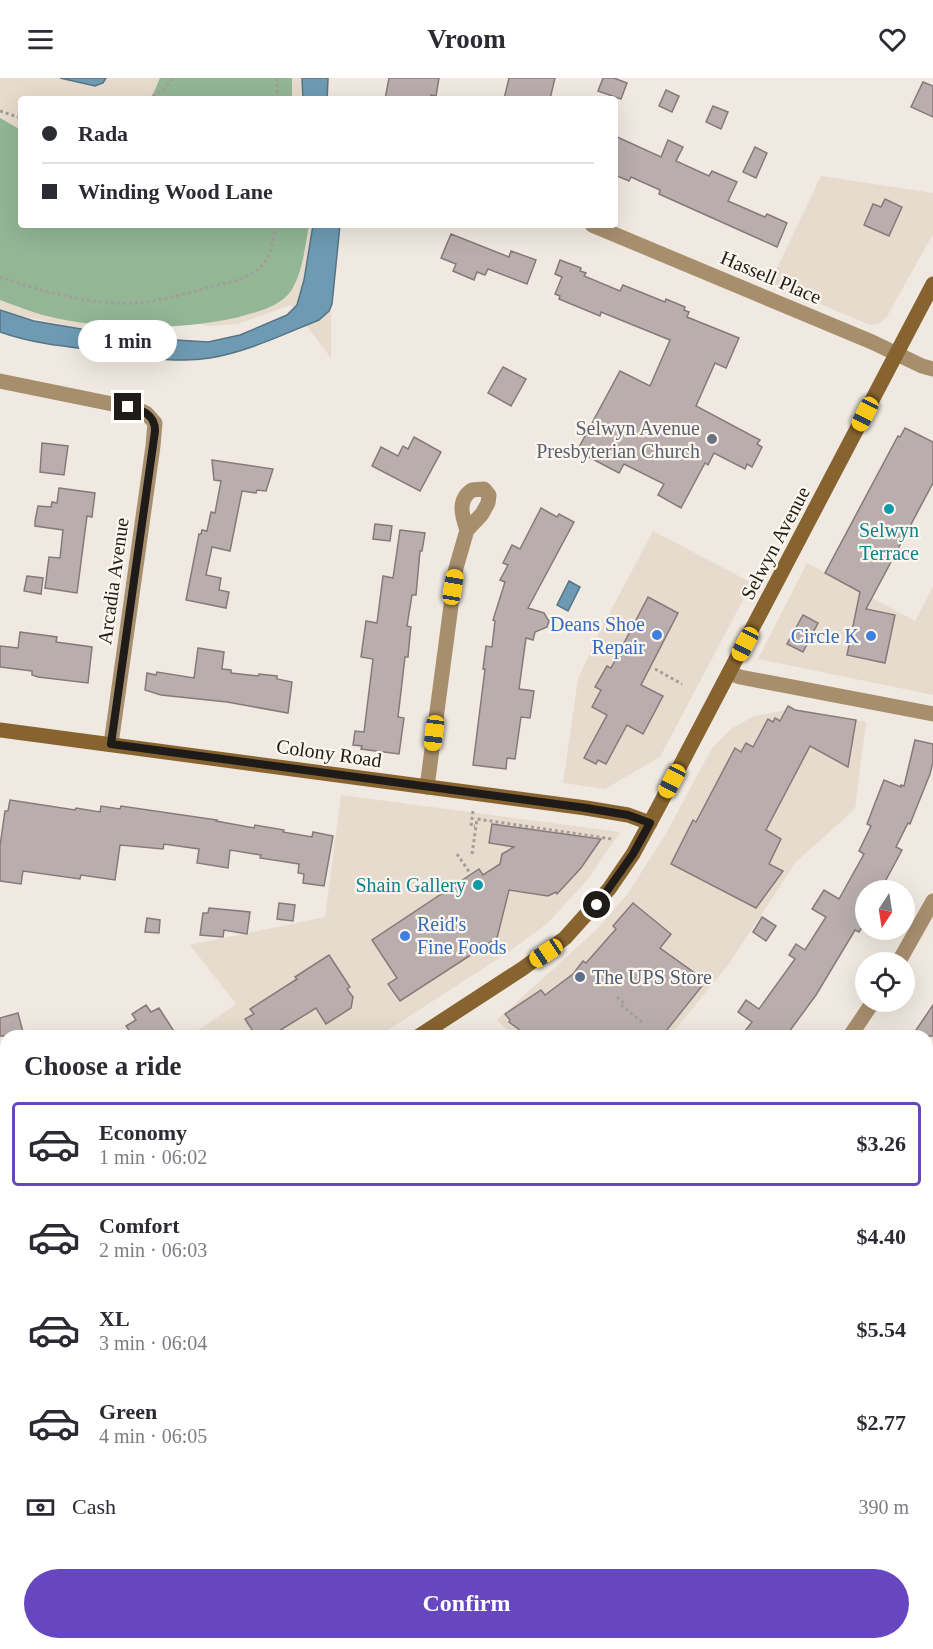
<!DOCTYPE html>
<meta charset="utf-8">
<style>
:root{--surface:#fff;--page:#f7f7f7;--text:#2b2b33;--muted:#7c7c81;--line:#e1e1e2;--accent:#6747c0}
body{margin:0;font-family:"Times New Roman",serif;background:var(--page);color:var(--text);height:100vh;display:flex;flex-direction:column;font-size:22px;white-space:nowrap}
*{box-sizing:border-box;margin:0}
p{font-size:20px;color:var(--muted)}
.icon{flex:none;width:33px;height:33px;fill:none;stroke:currentColor;stroke-width:2;stroke-linecap:round;stroke-linejoin:round}
.map{position:relative;flex:1;overflow:hidden}
.panel{position:absolute;left:0px;top:952px;width:933px;height:620px;display:flex;flex-direction:column;background:var(--surface);border-radius:18px 18px 0 0;box-shadow:0 6px 24px #0002}
.panel>*{flex:none}
.top-card{position:absolute;left:18px;top:18px;width:600px;height:132px;border-radius:6px;box-shadow:0 6px 24px #0002;display:grid;align-content:center;height:132px;padding:0 24px;background:var(--surface)}
.needle{width:39px;rotate:192deg}
.tools{position:absolute;left:855px;top:802px;display:grid;gap:12px}
.tools a{display:grid;place-items:center;width:60px;height:60px;border-radius:50%;background:var(--surface);box-shadow:0 6px 24px #0002;font-size:30px}
.end{position:absolute;width:27px;height:27px;margin:-14px;border:8px solid #1e1b18;background:#fff;box-shadow:0 0 0 3px #fff}
.from{border-radius:50%}
.bubble{position:absolute;height:42px;border-radius:21px;background:var(--surface);box-shadow:0 6px 24px #0002;font-size:20px;font-weight:700;line-height:42px;text-align:center}
.car{position:absolute;width:18px;height:36px;margin:-18px -9px;border-radius:8px;box-shadow:0 0 4px 2px #0007;background:linear-gradient(#f5c518 24%,#345 0 40%,#f5c518 0 76%,#345 0 86%,#f5c518 0)}
.top-card b{display:flex;align-items:center;gap:21px;height:57px;font-size:22px}
.top-card b+b{border-top:2px solid var(--line)}
.top-card i{width:15px;height:15px;background:var(--text)}
ul{padding:0;list-style:none}
li{display:flex;align-items:center;gap:18px;height:84px;margin:0 12px 9px;padding:0 12px;border:3px solid transparent;border-radius:6px}
li div{flex:1}
li b{display:block;font-size:22px}
li em{font-style:normal;font-weight:700}
li.selected{border-color:var(--accent)}
li>.icon{width:54px;height:54px;stroke-width:1.5}
h2{padding:0 24px;font-size:27px;line-height:72px}
.pay{display:flex;align-items:center;gap:15px;height:66px;padding:0 24px;font-size:22px}
.pay p{margin-inline-start:auto}
.cta{display:flex;gap:12px;margin-top:auto;padding:12px 24px}
.cta a{flex:1;height:69px;border-radius:36px;background:var(--accent);color:#fff;font-size:24px;font-weight:700;line-height:69px;text-align:center}
header{display:flex;justify-content:space-between;align-items:center;height:78px;padding:0 24px;background:var(--surface);font-size:27px;font-weight:700}
.map>svg:first-child{display:block}
.built{fill:#e7dbcd}
.forest{fill:#93b695}
.water{fill:#6e9bb3;stroke:#567584;stroke-width:1.5}
.building{fill:#b9aead;stroke:#857a79;stroke-width:1.5}
.lines{fill:none;stroke-linecap:round;stroke-linejoin:round}
.path{stroke:#a49e98;stroke-width:3;stroke-dasharray:3 3;stroke-linecap:butt}
.street{stroke:#a78f6e;stroke-width:15}
.secondary{stroke:#86632f;stroke-width:15}
.route{stroke:#1e1b18;stroke-width:8}
.worship-dot{fill:#6b7280;stroke:#fdf6ee;stroke-width:2}
.culture-dot{fill:#0f9aa8;stroke:#fdf6ee;stroke-width:2}
.shop-dot{fill:#3f7fe0;stroke:#fdf6ee;stroke-width:2}
.service-dot{fill:#5c6f8a;stroke:#fdf6ee;stroke-width:2}
.labels{text-anchor:middle;stroke-width:4.5;stroke-linejoin:round;paint-order:stroke}
.street-label{font-size:20px;fill:#1e1b18;stroke:#fdf6ee}
.worship-label{font-size:20px;fill:#5b616d;stroke:#fdf6ee;text-anchor:end}
.culture-label{font-size:20px;fill:#0d838f;stroke:#fdf6ee}
.shop-label{font-size:20px;fill:#366cbe;stroke:#fdf6ee;text-anchor:end}
.service-label{font-size:20px;fill:#4e5e75;stroke:#fdf6ee;text-anchor:start}
</style>
<header><svg class="icon" aria-label="menu" viewBox="0 0 24 24"><path d="M4 6h16M4 12h16M4 18h16"/></svg>Vroom<svg class="icon" aria-label="heart" viewBox="0 0 24 24"><path d="M12 20l-8-8c-3-5 5-10 8-4 3-6 11-1 8 4z"/></svg></header>
<div class="map">
<svg width="933" height="1571" viewBox="0 0 933 1571">
<rect width="100%" height="100%" fill="#f0e9e1"/>
<g class="built">
<path d="M 0,0 L 329,0 L 329,21 L 21,21 L 21,147 L 331,147 L 331,280 L 291,227 L 238,246 L 208,248 L 175,241 L 148,265 L 0,233 Z"/>
<path d="M 821,98 L 933,115 L 933,156 L 886,240 L 878,246 L 870,247 L 770,205 Z"/>
<path d="M 653,453 L 752,505 L 660,679 L 605,711 L 563,705 L 578,601 L 599,555 Z"/>
<path d="M 807,485 L 915,543 L 933,509 L 933,617 L 758,581 Z"/>
<path d="M 794,631 L 866,644 L 855,731 L 796,784 L 728,887 L 670,958 L 513,958 L 511,957 L 497,942 L 597,851 L 628,815 L 664,759 L 712,670 L 731,651 L 754,638 Z"/>
<path d="M 341,717 L 620,754 L 588,801 L 548,845 L 510,873 L 379,958 L 192,958 L 193,956 L 236,926 L 190,867 L 325,839 Z"/>
</g>
<g class="forest">
<path d="M 160,0 L 292,0 L 292,21 L 151,21 Z"/>
<path d="M 0,40 L 21,52 L 21,147 L 309,147 C 305,168 303,194 291,213 C 280,229 256,234 239,239 C 176,253 106,253 43,237 C 29,233 14,227 0,222 Z"/>
</g>
<g class="water">
<path d="M 60,0 L 106,0 L 103,5 L 95,8 Z"/>
<path d="M 302,0 L 328,0 L 327,21 L 303,21 Z"/>
<path d="M 313,147 L 340,147 L 332,226 L 329,233 L 319,242 C 284,256 247,274 210,280 C 175,286 138,278 104,273 C 69,269 33,266 0,254 L 0,232 L 34,243 L 128,259 L 208,264 L 240,257 L 287,237 L 297,227 L 304,202 Z"/>
<path d="M 569,503 L 580,509 L 568,533 L 557,527 Z"/>
</g>
<g class="building">
<path d="M 389,0 L 439,0 L 436,18 L 431,17 L 430,21 L 385,21 Z"/>
<path d="M 509,0 L 555,0 L 550,21 L 504,21 Z"/>
<path d="M 603,0 L 614,0 L 627,5 L 621,21 L 598,13 Z"/>
<path d="M 923,4 L 933,8 L 933,39 L 911,29 Z"/>
<path d="M 666,12 L 679,18 L 672,34 L 659,28 Z"/>
<path d="M 713,28 L 728,34 L 721,51 L 706,44 Z"/>
<path d="M 615,58 L 661,79 L 668,62 L 683,69 L 676,83 L 709,98 L 712,93 L 737,104 L 728,123 L 765,139 L 767,136 L 787,145 L 777,169 L 659,116 L 660,112 L 631,99 L 629,103 L 615,97 Z"/>
<path d="M 755,69 L 767,75 L 756,100 L 743,94 Z"/>
<path d="M 885,121 L 902,129 L 889,158 L 864,147 L 873,126 L 881,129 Z"/>
<path d="M 451,156 L 509,179 L 511,173 L 536,182 L 527,206 L 488,191 L 485,197 L 477,194 L 474,202 L 453,193 L 456,186 L 441,180 Z"/>
<path d="M 560,182 L 581,190 L 580,193 L 586,195 L 584,198 L 620,213 L 623,207 L 665,224 L 666,221 L 685,229 L 684,232 L 689,234 L 687,239 L 739,260 L 726,290 L 715,285 L 696,328 L 760,362 L 757,366 L 762,369 L 752,389 L 747,386 L 745,391 L 714,375 L 708,387 L 705,385 L 681,430 L 658,417 L 664,406 L 624,386 L 619,395 L 577,373 L 620,293 L 650,308 L 670,262 L 601,234 L 600,238 L 559,221 L 560,218 L 555,216 L 562,199 L 555,196 Z"/>
<path d="M 503,289 L 526,301 L 511,328 L 488,315 Z"/>
<path d="M 905,350 L 933,364 L 933,405 L 866,531 L 895,537 L 885,585 L 847,577 L 860,514 L 825,495 L 898,358 L 900,359 Z"/>
<path d="M 414,359 L 441,374 L 420,413 L 372,388 L 381,369 L 398,378 L 403,368 L 408,371 Z"/>
<path d="M 42,365 L 68,368 L 64,397 L 40,394 Z"/>
<path d="M 212,382 L 273,391 L 266,413 L 257,412 L 256,415 L 242,413 L 230,473 L 212,469 L 206,497 L 221,500 L 219,512 L 229,514 L 226,530 L 186,522 L 199,456 L 201,456 L 202,452 L 207,453 L 211,434 L 215,435 L 221,403 L 214,402 Z"/>
<path d="M 59,410 L 95,415 L 92,439 L 87,438 L 77,515 L 45,510 L 49,479 L 60,480 L 63,452 L 35,448 L 35,443 L 38,428 L 51,429 L 52,424 L 57,425 Z"/>
<path d="M 541,430 L 557,439 L 559,436 L 574,444 L 528,530 L 544,535 L 549,543 L 547,549 L 535,554 L 533,562 L 526,560 L 519,611 L 534,613 L 530,640 L 521,639 L 515,681 L 507,680 L 506,691 L 473,687 L 485,591 L 483,591 L 486,568 L 492,569 L 495,543 L 493,542 L 505,504 L 500,502 L 508,487 L 503,485 L 512,467 L 520,471 Z"/>
<path d="M 375,446 L 392,448 L 390,463 L 373,461 Z"/>
<path d="M 400,452 L 425,455 L 422,473 L 420,473 L 416,517 L 412,517 L 407,548 L 411,549 L 410,557 L 408,579 L 405,579 L 398,639 L 404,640 L 399,676 L 361,671 L 362,668 L 353,667 L 355,653 L 364,654 L 373,581 L 361,579 L 366,543 L 377,545 L 383,498 L 393,500 Z"/>
<path d="M 27,498 L 43,500 L 41,516 L 24,513 Z"/>
<path d="M 648,519 L 678,535 L 641,607 L 663,618 L 643,656 L 627,647 L 606,686 L 598,682 L 596,686 L 584,680 L 607,637 L 592,629 L 601,612 L 595,609 L 607,588 L 611,590 Z"/>
<path d="M 803,537 L 818,545 L 803,574 L 787,566 Z"/>
<path d="M 20,554 L 57,559 L 56,564 L 92,569 L 88,605 L 38,599 L 32,597 L 32,593 L 0,589 L 0,568 L 18,570 Z"/>
<path d="M 198,570 L 224,574 L 222,591 L 231,592 L 231,595 L 258,598 L 259,596 L 277,598 L 277,601 L 292,604 L 288,635 L 227,624 L 161,617 L 145,612 L 147,595 L 156,597 L 157,594 L 194,600 Z"/>
<path d="M 788,628 L 795,632 L 856,642 L 848,689 L 810,668 L 766,752 L 781,761 L 769,786 L 783,793 L 756,830 L 671,786 L 693,742 L 696,744 L 735,670 L 741,674 L 746,665 L 753,669 L 768,641 L 773,644 L 775,640 L 780,643 Z"/>
<path d="M 915,662 L 933,666 L 933,684 L 930,696 L 910,746 L 908,745 L 896,769 L 902,772 L 880,813 L 866,813 L 866,843 L 859,854 L 855,852 L 816,917 L 786,958 L 753,958 L 745,953 L 752,944 L 738,934 L 746,922 L 759,931 L 795,881 L 789,877 L 796,866 L 805,872 L 826,839 L 812,831 L 824,812 L 839,821 L 864,776 L 859,773 L 871,748 L 867,746 L 884,702 L 901,709 L 901,707 L 904,708 Z"/>
<path d="M 10,722 L 75,732 L 76,730 L 100,734 L 101,728 L 120,731 L 121,728 L 217,742 L 216,743 L 254,750 L 255,747 L 284,752 L 283,754 L 312,759 L 313,754 L 333,758 L 324,808 L 303,805 L 304,796 L 298,795 L 299,786 L 260,780 L 261,777 L 230,772 L 228,790 L 197,785 L 199,771 L 164,766 L 163,771 L 120,767 L 115,802 L 81,797 L 80,801 L 23,793 L 21,806 L 0,803 L 0,768 L 5,733 L 8,733 Z"/>
<path d="M 492,746 L 601,761 L 581,790 L 557,816 L 556,814 L 548,818 L 509,812 L 497,860 L 400,923 L 388,906 L 397,900 L 372,862 L 479,791 L 483,797 L 500,786 L 502,776 L 514,769 L 489,765 Z"/>
<path d="M 279,825 L 295,827 L 293,843 L 277,841 Z"/>
<path d="M 633,825 L 671,856 L 660,870 L 706,903 L 662,958 L 528,958 L 509,944 L 510,942 L 505,936 L 541,912 L 545,917 L 573,896 L 583,883 L 586,885 L 616,851 L 613,848 Z"/>
<path d="M 209,830 L 250,834 L 247,856 L 224,852 L 223,859 L 200,857 L 203,835 L 208,835 Z"/>
<path d="M 762,839 L 776,848 L 766,863 L 753,854 Z"/>
<path d="M 147,840 L 160,842 L 159,855 L 145,854 Z"/>
<path d="M 329,877 L 350,909 L 347,911 L 353,919 L 351,930 L 326,946 L 316,930 L 271,958 L 256,958 L 245,941 L 254,936 L 250,931 L 297,901 L 295,899 Z"/>
<path d="M 146,927 L 151,934 L 159,930 L 177,958 L 133,958 L 126,948 L 136,942 L 132,936 Z"/>
<path d="M 933,927 L 933,958 L 912,958 Z"/>
<path d="M 18,935 L 24,958 L 0,958 L 0,940 Z"/>
</g>
<g class="lines">
<g class="path">
<path d="M 277,0 L 277,21"/>
<path d="M 147,21 L 164,12 L 172,0"/>
<path d="M 0,33 L 21,40"/>
<path d="M 0,199 C 42,213 89,227 134,225 C 158,224 183,216 206,210 C 250,199 271,198 275,147"/>
<path d="M 655,591 L 682,606"/>
<path d="M 473,733 L 471,748 L 475,748"/>
<path d="M 457,776 L 470,795"/>
<path d="M 472,776 L 477,741 L 612,761"/>
<path d="M 578,890 L 579,891"/>
<path d="M 617,919 L 624,925"/>
<path d="M 621,927 L 642,944"/>
</g>
<g class="street">
<path d="M 592,147 L 872,264 L 922,288 L 933,291"/>
<path d="M 0,303 L 137,331 L 146,335 L 155,345 L 153,368 L 111,666"/>
<path d="M 729,595 L 740,599 L 933,636"/>
<path d="M 427,709 L 456,490 L 467,452 L 482,436 L 488,425 L 489,417 L 484,411 L 472,412 C 457,422 462,438 467,452"/>
<path d="M 898,885 L 933,823"/>
<path d="M 850,958 L 873,924"/>
<path d="M 927,1214 L 933,1218"/>
<path d="M 927,1554 L 933,1558"/>
<path d="M 349,1566 L 356,1571"/>
<path d="M 268,1571 L 270,1566"/>
</g>
<g class="secondary">
<path d="M 0,652 L 586,730 L 628,737 L 650,745"/>
<path d="M 419,958 L 522,891 L 565,860 L 609,811 L 633,776 L 659,728 L 933,206"/>
<path d="M 0,1243 L 6,1237"/>
</g>
</g>
<g class="lines">
<path class="route" d="M 128,329 C 142,332 155,336 155,353 L 111,666 L 586,730 L 628,737 L 650,745 L 633,776 L 597,827"/>
</g>
<circle class="worship-dot" cx="712" cy="361" r="6"/>
<g class="culture-dot">
<circle cx="889" cy="431" r="6"/>
<circle cx="478" cy="807" r="6"/>
</g>
<g class="shop-dot">
<circle cx="657" cy="557" r="6"/>
<circle cx="871" cy="558" r="6"/>
<circle cx="405" cy="858" r="6"/>
</g>
<circle class="service-dot" cx="580" cy="899" r="6"/>
<g class="labels">
<g class="street-label">
<text transform="translate(771 199) rotate(23)" y="7">Hassell Place</text>
<text transform="translate(775 465) rotate(-62)" y="7">Selwyn Avenue</text>
<text transform="translate(113 503) rotate(-82)" y="7">Arcadia Avenue</text>
<text transform="translate(329 675) rotate(8)" y="7">Colony Road</text>
</g>
<g class="worship-label">
<text x="700" y="357">Selwyn Avenue<tspan x="700" dy="23">Presbyterian Church</tspan></text>
</g>
<g class="culture-label">
<text x="889" y="459">Selwyn<tspan x="889" dy="23">Terrace</tspan></text>
<text x="466" y="814" text-anchor="end">Shain Gallery</text>
</g>
<g class="shop-label">
<text x="645" y="553">Deans Shoe<tspan x="645" dy="23">Repair</tspan></text>
<text x="859" y="565">Circle K</text>
<text x="417" y="853" text-anchor="start">Reid's<tspan x="417" dy="23">Fine Foods</tspan></text>
</g>
<g class="service-label">
<text x="592" y="906">The UPS Store</text>
</g>
</g>
</svg>
<div class="tools">
<a><svg class="needle" viewBox="-14 -14 28 28"><path d="M0-13l5 13h-10z" fill="#e53935"/><path d="M0 13l5-13h-10z" fill="#7c7c81"/></svg></a>
<a><svg class="icon" aria-label="locate" viewBox="0 0 24 24"><circle cx="12" cy="12" r="6"/><path d="M12 2v4M12 18v4M2 12h4M18 12h4"/></svg></a>
</div>
<i class="end from" style="left:597px;top:827px"></i>
<i class="end" style="left:128px;top:329px"></i>
<div class="bubble" style="left:78px;top:242px;width:99px">1 min</div>
<i class="car" style="left:865px;top:336px;rotate:207deg"></i>
<i class="car" style="left:453px;top:509px;rotate:9deg"></i>
<i class="car" style="left:745px;top:566px;rotate:208deg"></i>
<i class="car" style="left:434px;top:655px;rotate:187deg"></i>
<i class="car" style="left:672px;top:703px;rotate:208deg"></i>
<i class="car" style="left:546px;top:875px;rotate:236deg"></i>
<div class="top-card">
<b><i class="from"></i>Rada</b>
<b><i></i>Winding Wood Lane</b>
</div>
<section class="panel">
<h2>Choose a ride</h2>
<ul>
<li class="selected"><svg class="icon" aria-label="car" viewBox="0 0 24 24"><path d="M5 17H2v-5l4-1 3-4h7l3 4 3 1v5h-3M9 17h6M6 11h13"/><circle cx="7" cy="17" r="2"/><circle cx="17" cy="17" r="2"/></svg><div><b>Economy</b><p>1 min · 06:02</p></div><em>$3.26</em></li>
<li><svg class="icon" aria-label="car" viewBox="0 0 24 24"><path d="M5 17H2v-5l4-1 3-4h7l3 4 3 1v5h-3M9 17h6M6 11h13"/><circle cx="7" cy="17" r="2"/><circle cx="17" cy="17" r="2"/></svg><div><b>Comfort</b><p>2 min · 06:03</p></div><em>$4.40</em></li>
<li><svg class="icon" aria-label="car" viewBox="0 0 24 24"><path d="M5 17H2v-5l4-1 3-4h7l3 4 3 1v5h-3M9 17h6M6 11h13"/><circle cx="7" cy="17" r="2"/><circle cx="17" cy="17" r="2"/></svg><div><b>XL</b><p>3 min · 06:04</p></div><em>$5.54</em></li>
<li><svg class="icon" aria-label="car" viewBox="0 0 24 24"><path d="M5 17H2v-5l4-1 3-4h7l3 4 3 1v5h-3M9 17h6M6 11h13"/><circle cx="7" cy="17" r="2"/><circle cx="17" cy="17" r="2"/></svg><div><b>Green</b><p>4 min · 06:05</p></div><em>$2.77</em></li>
</ul>
<div class="pay"><svg class="icon" aria-label="cash" viewBox="0 0 24 24"><path d="M3 7h18v10H3z"/><circle cx="12" cy="12" r="2"/></svg>Cash<p>390 m</p></div>
<div class="cta"><a>Confirm</a></div>
</section>
</div>
